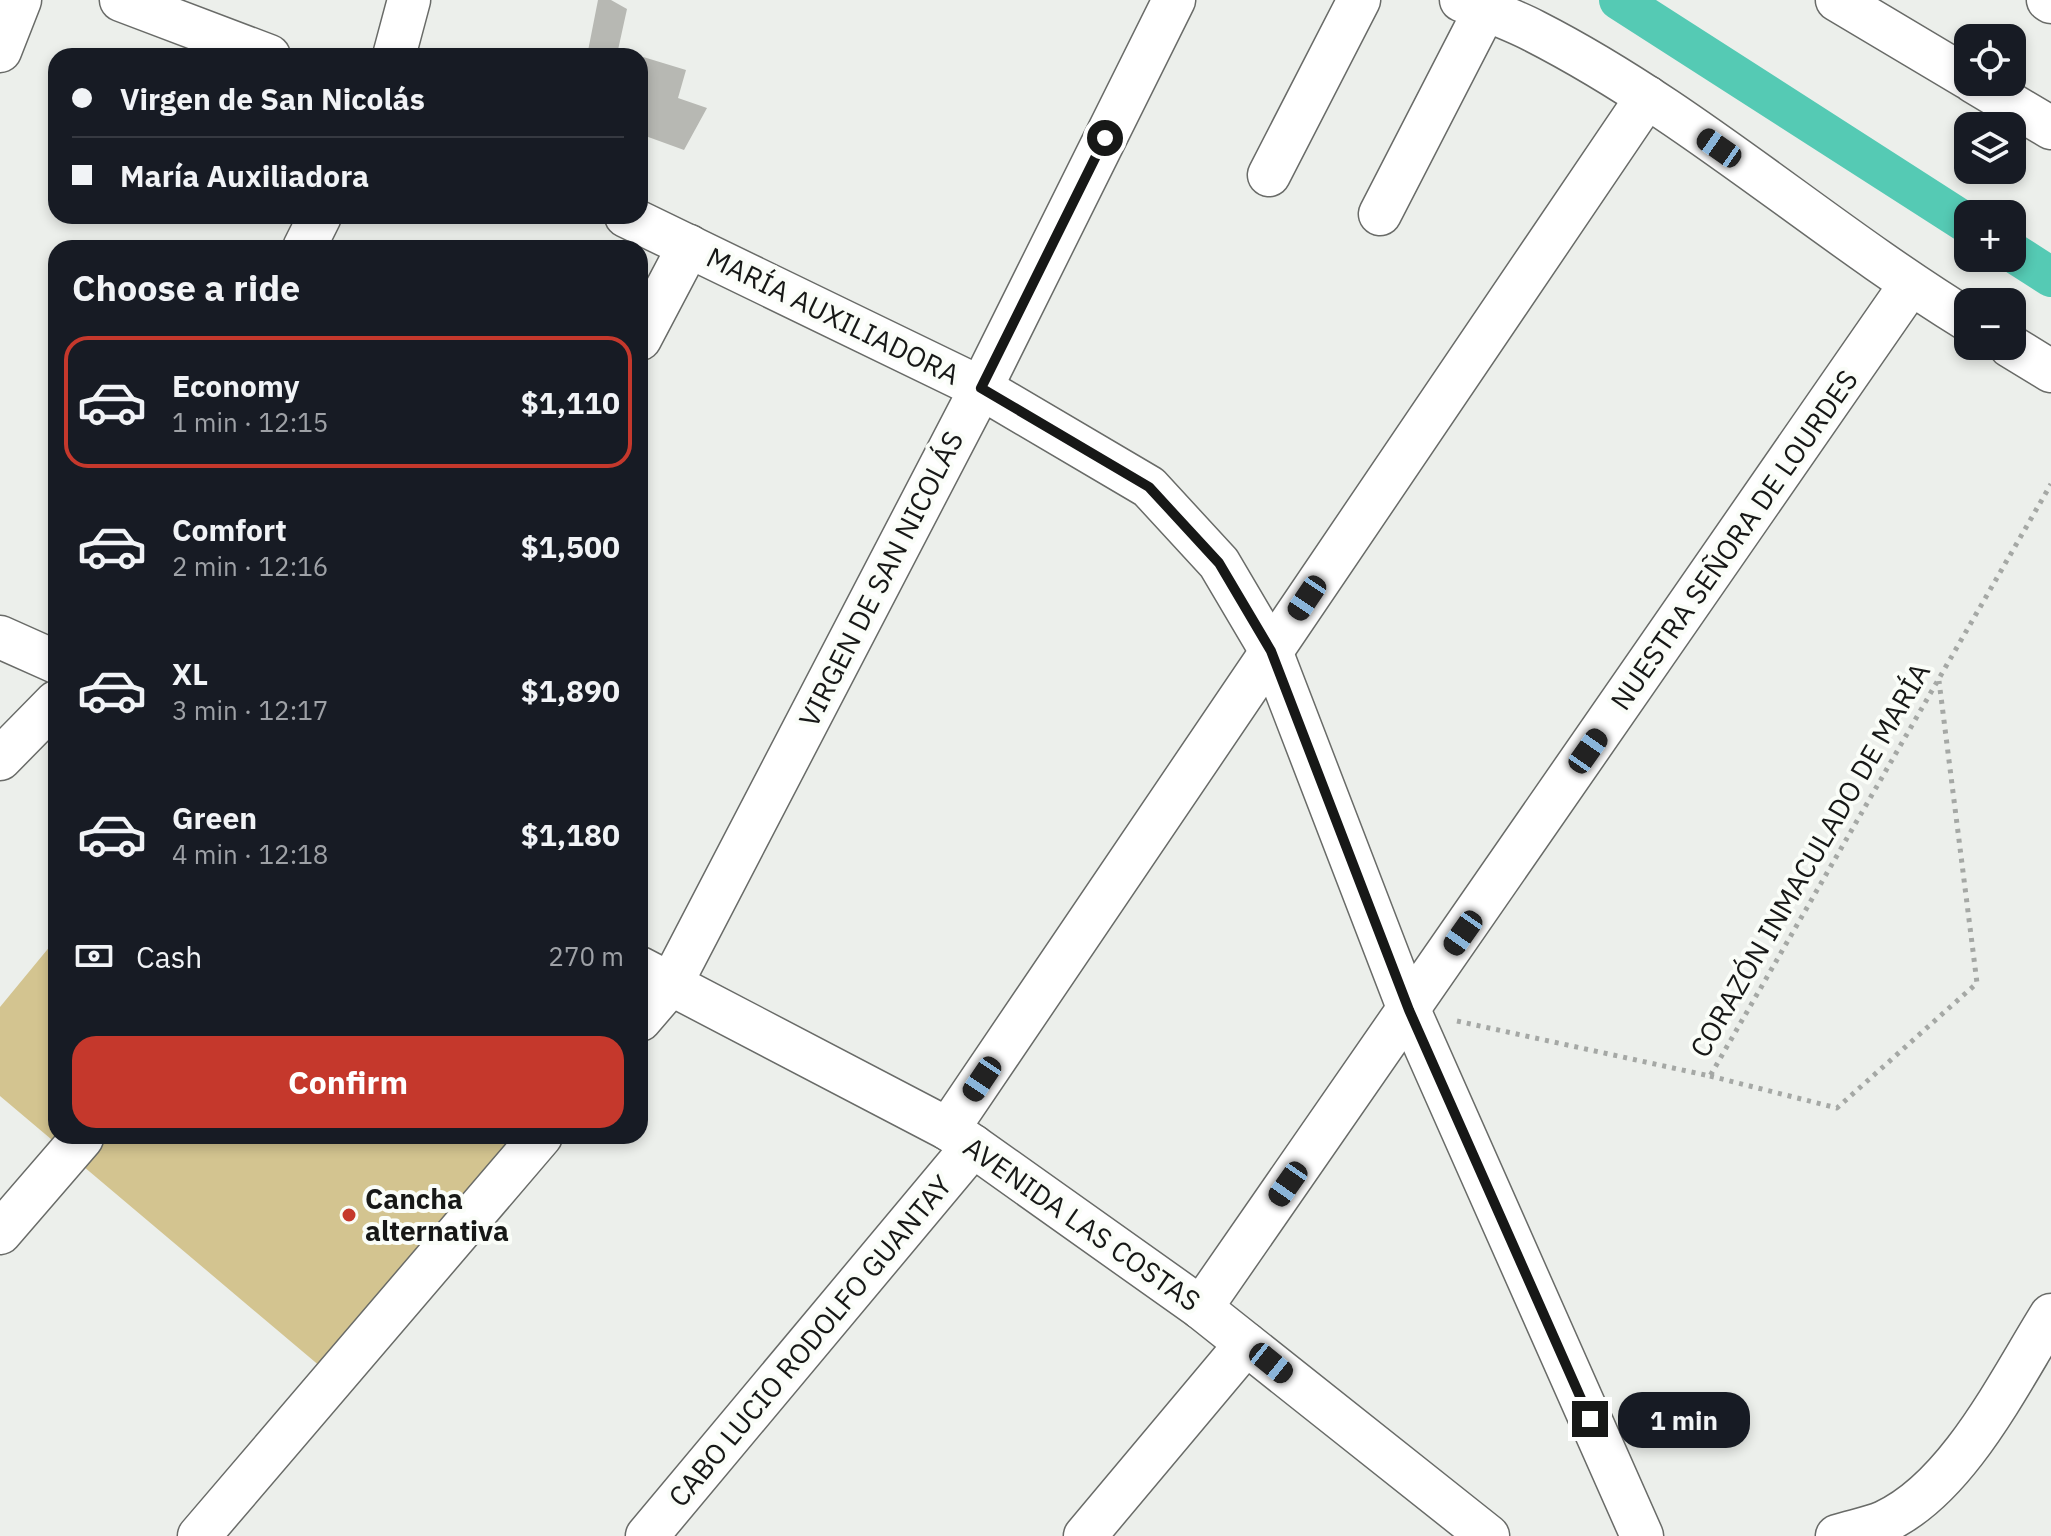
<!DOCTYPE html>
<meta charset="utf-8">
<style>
:root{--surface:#171b24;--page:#20242c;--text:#f1f3f6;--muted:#9ea1a6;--line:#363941;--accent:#c5382c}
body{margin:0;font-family:"IBM Plex Sans",sans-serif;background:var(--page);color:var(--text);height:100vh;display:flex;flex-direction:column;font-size:30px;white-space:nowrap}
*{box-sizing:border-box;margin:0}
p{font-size:26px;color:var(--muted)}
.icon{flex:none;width:44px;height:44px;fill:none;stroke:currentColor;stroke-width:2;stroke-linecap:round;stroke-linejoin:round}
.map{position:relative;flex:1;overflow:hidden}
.side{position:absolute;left:48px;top:240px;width:600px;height:904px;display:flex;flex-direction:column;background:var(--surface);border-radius:24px;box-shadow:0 4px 12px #0003}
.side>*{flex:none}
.top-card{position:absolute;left:48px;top:48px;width:600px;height:176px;border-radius:24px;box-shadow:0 4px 12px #0003;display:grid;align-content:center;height:176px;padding:0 24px;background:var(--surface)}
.tools{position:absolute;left:1954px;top:24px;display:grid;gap:16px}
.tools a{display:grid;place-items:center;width:72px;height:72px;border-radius:16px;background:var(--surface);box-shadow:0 4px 12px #0003;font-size:40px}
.end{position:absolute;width:36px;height:36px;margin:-18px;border:10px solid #171817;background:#fff;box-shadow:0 0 0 4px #fff}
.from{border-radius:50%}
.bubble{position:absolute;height:56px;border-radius:24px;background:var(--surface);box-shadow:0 4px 12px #0003;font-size:26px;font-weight:700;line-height:56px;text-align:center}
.car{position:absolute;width:24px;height:48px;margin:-24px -12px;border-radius:10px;box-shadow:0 0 6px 2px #0007;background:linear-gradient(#222 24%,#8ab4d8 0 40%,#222 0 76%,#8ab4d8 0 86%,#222 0)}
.top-card b{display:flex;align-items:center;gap:28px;height:76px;font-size:30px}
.top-card b+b{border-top:2px solid var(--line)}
.top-card i{width:20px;height:20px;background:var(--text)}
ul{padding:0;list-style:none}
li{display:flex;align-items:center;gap:24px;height:132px;margin:0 16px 12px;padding:0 8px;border:4px solid transparent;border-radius:24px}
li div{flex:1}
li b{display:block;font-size:30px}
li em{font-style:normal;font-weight:700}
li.current{border-color:var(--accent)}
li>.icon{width:72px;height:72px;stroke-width:1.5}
h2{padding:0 24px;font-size:36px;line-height:96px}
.pay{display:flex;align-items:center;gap:20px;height:88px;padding:0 24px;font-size:30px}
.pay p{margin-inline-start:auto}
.action{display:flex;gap:16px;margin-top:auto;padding:16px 24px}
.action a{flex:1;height:92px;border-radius:24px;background:var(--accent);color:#fff;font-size:32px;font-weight:700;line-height:92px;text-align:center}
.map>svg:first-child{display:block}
.green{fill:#d3c490}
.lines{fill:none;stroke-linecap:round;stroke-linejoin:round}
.canal{stroke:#55cab4;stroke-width:40}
.building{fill:#b7b8b3}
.minor-casing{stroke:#696b68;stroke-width:45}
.path{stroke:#a5a8a5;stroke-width:5;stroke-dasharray:4 6;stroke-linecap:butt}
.minor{stroke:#fff;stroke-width:42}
.route{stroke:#171817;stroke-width:10}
.poi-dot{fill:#c5382c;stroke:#fafdf8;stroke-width:3}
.labels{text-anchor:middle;stroke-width:8;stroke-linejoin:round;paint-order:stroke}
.street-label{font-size:28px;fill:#171817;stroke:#fafdf8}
.poi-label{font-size:28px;font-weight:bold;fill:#171817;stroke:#fafdf8;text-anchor:start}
</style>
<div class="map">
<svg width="2051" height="1536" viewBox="0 0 2051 1536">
<rect width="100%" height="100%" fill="#ecefeb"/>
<path class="green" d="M 56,939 L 56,1136 L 541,1136 L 334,1378 L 0,1096 L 0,1007 Z"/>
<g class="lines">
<g class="canal">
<path d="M 1619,0 L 1968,224"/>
<path d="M 2012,252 L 2051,277"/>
</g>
</g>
<g class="building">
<path d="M 598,0 L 611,0 L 627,9 L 618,50 L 636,56 L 587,56 Z"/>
<path d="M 640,56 L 686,70 L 678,98 L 707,108 L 684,150 L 640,134 Z"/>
</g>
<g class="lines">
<g class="minor-casing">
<g id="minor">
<path d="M 121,0 L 269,56"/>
<path d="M 1461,0 C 1485,10 1511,19 1534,31 C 1689,110 1820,229 1968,320"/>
<path d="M 1837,0 L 1968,78"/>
<path d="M 2048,0 L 2051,2"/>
<path d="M 0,51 L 20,0"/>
<path d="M 394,56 L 409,0"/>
<path d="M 1974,82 L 2051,128"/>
<path d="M 1269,175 L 1359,0"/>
<path d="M 1380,214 L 1485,10"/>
<path d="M 626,216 L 981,388 L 1149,487 L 1219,563 L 1271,651 L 1409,1010 L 1642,1536"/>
<path d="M 304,248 L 320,216"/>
<path d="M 640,339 L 689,246"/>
<path d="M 2010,346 L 2051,371"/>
<path d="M 0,637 L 56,662"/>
<path d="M 0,759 L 56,702"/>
<path d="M 640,968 L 948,1129 L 973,1146 L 1201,1308 L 1488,1536"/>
<path d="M 640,1020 L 671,984 L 981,388 L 1174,0"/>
<path d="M 948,1129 L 1647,97"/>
<path d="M 0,1233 L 82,1138"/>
<path d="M 1201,1308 L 1910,285"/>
<path d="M 199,1536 L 541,1136"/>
<path d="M 647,1536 L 973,1146"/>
<path d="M 1085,1536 L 1246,1344"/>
<path d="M 1837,1536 C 1853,1531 1870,1528 1884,1522 C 1958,1488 2009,1382 2051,1315"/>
</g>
</g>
<g class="path">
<path d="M 1457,1021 L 1710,1076 L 2051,484"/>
<path d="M 1710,1076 L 1837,1108 L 1977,983 L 1939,681"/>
</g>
<use href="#minor" class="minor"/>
</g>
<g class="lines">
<path class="route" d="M 1105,138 L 981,388 L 1149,487 L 1219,563 L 1271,651 L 1409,1010 L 1590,1419"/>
</g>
<circle class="poi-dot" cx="349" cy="1215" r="8"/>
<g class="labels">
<g class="street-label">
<text transform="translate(833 316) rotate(26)" y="10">MARÍA AUXILIADORA</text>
<text transform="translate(1734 540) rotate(-55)" y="10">NUESTRA SEÑORA DE LOURDES</text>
<text transform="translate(881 579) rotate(-63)" y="10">VIRGEN DE SAN NICOLÁS</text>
<text transform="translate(1810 860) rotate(-60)" y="10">CORAZÓN INMACULADO DE MARÍA</text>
<text transform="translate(1082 1224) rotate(35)" y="10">AVENIDA LAS COSTAS</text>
<text transform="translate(810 1341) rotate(-50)" y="10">CABO LUCIO RODOLFO GUANTAY</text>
</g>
<g class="poi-label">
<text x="365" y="1209">Cancha<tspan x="365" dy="32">alternativa</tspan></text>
</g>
</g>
</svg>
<div class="tools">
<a><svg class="icon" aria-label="locate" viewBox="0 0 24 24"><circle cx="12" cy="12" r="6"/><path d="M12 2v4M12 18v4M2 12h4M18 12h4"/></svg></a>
<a><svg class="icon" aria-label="layers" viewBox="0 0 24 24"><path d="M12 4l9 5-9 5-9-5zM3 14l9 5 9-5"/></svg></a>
<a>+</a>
<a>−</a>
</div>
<i class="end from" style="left:1105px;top:138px"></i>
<i class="end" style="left:1590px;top:1419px"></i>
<div class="bubble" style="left:1618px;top:1392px;width:132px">1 min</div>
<i class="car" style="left:1719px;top:148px;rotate:305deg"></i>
<i class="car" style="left:1307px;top:598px;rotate:214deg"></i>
<i class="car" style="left:1588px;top:751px;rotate:35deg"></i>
<i class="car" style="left:1463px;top:933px;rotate:215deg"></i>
<i class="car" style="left:982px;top:1079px;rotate:214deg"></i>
<i class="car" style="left:1288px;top:1184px;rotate:215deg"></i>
<i class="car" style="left:1271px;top:1363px;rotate:129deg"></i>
<div class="top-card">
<b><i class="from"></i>Virgen de San Nicolás</b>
<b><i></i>María Auxiliadora</b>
</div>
<section class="side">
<h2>Choose a ride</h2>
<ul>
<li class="current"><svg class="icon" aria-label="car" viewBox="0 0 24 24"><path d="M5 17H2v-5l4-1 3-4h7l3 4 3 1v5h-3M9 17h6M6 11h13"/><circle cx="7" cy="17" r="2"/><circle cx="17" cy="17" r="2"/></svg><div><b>Economy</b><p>1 min · 12:15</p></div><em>$1,110</em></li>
<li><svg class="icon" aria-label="car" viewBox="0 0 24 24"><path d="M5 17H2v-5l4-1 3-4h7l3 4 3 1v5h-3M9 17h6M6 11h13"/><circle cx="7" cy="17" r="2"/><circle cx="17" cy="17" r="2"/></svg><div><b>Comfort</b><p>2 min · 12:16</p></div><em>$1,500</em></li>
<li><svg class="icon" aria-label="car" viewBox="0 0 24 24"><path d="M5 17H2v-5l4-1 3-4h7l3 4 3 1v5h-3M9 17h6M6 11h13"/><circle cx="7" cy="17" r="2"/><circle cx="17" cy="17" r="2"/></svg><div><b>XL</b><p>3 min · 12:17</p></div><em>$1,890</em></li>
<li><svg class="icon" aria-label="car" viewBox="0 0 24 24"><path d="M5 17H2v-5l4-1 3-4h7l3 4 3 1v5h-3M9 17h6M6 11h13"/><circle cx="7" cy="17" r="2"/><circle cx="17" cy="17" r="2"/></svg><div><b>Green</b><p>4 min · 12:18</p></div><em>$1,180</em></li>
</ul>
<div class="pay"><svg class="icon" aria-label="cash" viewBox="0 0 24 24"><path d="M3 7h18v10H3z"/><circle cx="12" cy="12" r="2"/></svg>Cash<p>270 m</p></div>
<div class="action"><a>Confirm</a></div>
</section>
</div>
